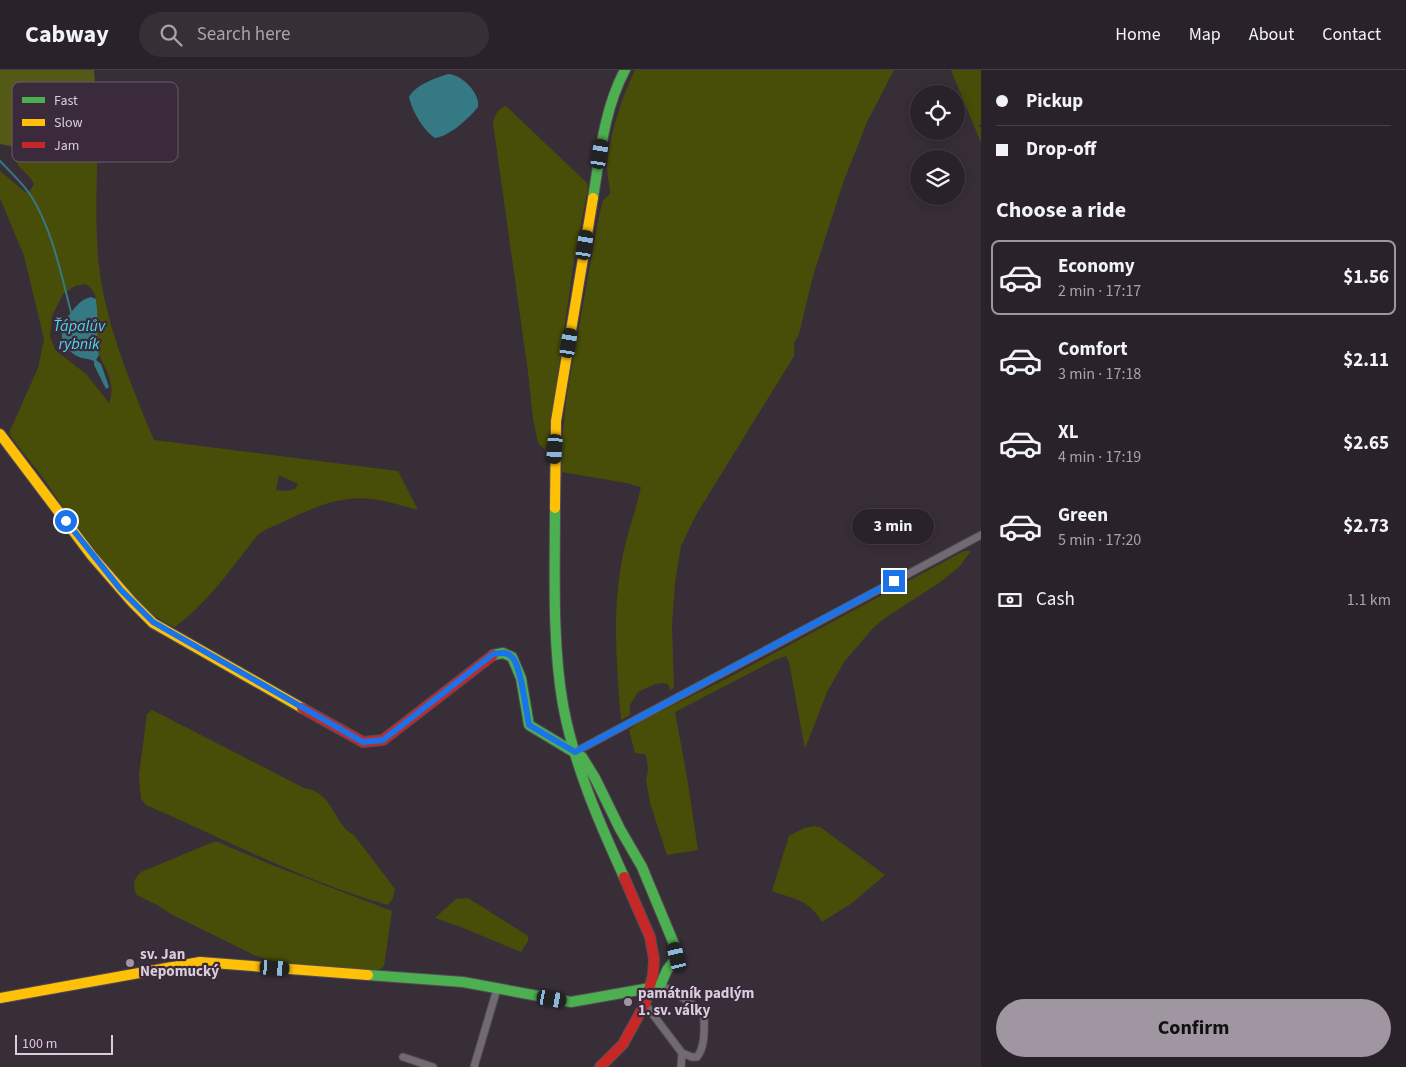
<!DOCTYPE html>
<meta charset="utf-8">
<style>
:root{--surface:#2a222a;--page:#362f36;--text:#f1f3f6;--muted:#a5a4a8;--line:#463f47;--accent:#a096a1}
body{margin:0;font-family:"Source Sans 3",sans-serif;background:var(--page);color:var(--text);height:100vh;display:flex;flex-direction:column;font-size:19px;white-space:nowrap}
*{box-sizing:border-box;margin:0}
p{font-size:16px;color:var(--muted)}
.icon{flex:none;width:28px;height:28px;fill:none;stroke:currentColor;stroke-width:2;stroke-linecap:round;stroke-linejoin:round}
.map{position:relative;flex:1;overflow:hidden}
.side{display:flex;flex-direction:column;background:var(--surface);width:425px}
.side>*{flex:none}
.guide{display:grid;align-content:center;height:110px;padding:0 15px;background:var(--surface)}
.controls{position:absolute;left:910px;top:15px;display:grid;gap:10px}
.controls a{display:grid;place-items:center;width:55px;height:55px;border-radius:50%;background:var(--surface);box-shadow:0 2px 12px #0003,0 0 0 1px var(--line);font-size:25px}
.scale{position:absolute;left:15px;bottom:12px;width:98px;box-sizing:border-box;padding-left:5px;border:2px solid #d8ced9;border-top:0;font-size:14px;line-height:18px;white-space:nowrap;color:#d8ced9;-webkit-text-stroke:4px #3b2a3c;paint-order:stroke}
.end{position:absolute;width:22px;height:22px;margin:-11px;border:6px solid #1a73e8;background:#fff;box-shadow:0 0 0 2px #fff}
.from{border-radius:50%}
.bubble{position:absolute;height:35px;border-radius:18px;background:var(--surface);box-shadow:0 2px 12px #0003,0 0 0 1px var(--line);font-size:16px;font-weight:700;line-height:35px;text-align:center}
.car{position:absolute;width:15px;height:30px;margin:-15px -8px;border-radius:6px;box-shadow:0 0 4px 1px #0007;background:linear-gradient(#222 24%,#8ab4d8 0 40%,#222 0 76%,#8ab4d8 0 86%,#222 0)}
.guide b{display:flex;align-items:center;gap:18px;height:48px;font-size:19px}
.guide b+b{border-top:1px solid var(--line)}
.guide i{width:12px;height:12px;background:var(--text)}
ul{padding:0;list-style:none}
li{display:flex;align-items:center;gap:15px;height:75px;margin:0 10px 8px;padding:0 5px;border:2px solid transparent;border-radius:8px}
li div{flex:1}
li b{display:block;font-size:19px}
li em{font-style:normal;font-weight:700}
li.on{border-color:var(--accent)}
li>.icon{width:45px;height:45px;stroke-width:1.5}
h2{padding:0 15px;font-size:22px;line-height:60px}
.pay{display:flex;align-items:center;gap:12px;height:55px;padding:0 15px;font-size:19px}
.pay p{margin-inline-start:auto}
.action{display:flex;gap:10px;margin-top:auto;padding:10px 15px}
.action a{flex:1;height:58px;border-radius:30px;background:var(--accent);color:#111;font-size:20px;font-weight:700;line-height:58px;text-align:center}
header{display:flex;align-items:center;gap:30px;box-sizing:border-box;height:70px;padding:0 25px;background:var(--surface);border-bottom:1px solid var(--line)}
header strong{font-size:24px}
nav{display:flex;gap:28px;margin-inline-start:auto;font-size:18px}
.search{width:350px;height:45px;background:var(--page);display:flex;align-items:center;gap:12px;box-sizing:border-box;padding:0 18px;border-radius:28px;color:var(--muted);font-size:19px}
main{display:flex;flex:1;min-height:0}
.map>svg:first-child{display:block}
.green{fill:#484e08;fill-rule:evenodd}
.forest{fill:#545a15}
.water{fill:#347983}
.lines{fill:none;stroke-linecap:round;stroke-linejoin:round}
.stream{stroke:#347983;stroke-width:2}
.street-casing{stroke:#534b53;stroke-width:9}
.fast-casing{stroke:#534b53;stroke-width:12}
.slow-casing{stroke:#534b53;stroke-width:12}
.jam-casing{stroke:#534b53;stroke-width:12}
.street{stroke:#726a73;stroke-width:7}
.fast{stroke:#4caf50;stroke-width:10}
.slow{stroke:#ffc107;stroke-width:10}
.jam{stroke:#c62828;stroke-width:10}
.route{stroke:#1a73e8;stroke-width:6}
.poi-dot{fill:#a096a1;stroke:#3b2a3c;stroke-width:2}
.labels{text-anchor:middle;stroke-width:4.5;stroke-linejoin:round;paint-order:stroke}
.poi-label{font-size:15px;font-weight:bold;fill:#d8ced9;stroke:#3b2a3c;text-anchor:start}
.water-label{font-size:16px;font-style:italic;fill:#45dcee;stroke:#3b2a3c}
.key{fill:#3b2a3c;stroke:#6a5b6b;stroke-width:1}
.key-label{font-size:14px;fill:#d8ced9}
</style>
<header>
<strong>Cabway</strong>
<div class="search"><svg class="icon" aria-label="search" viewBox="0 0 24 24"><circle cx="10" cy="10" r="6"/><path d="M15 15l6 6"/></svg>Search here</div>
<nav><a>Home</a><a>Map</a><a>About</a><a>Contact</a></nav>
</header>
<main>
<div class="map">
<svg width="981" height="997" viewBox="0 0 981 997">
<rect width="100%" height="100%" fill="#382e38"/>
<g class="green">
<path d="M 635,0 L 894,0 L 867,52 L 843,113 L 813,206 L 799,264 L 794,273 L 794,286 L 696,445 L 681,476 L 675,512 L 672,556 L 674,618 L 670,620 L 668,614 L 663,613 L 655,614 L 638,622 L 630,635 L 630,645 L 621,650 C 617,599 612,547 621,496 C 625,469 635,444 641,417 L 626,413 L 562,402 L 562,370 L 567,324 L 599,146 L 603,130 L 610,124 C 610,115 607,106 607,97 C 609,66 622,27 635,0 Z"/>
<path d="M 951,0 L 981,0 L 981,54 L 978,56 L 979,57 L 981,57 L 981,73 Z"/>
<path d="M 506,36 L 587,113 L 588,118 L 574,190 L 548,372 L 545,380 L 538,373 L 533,349 L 528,302 L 493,53 C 495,45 498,38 506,36 Z"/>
<path d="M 96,54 L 98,66 C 97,110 94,160 100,204 C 108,260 132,317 154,370 L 398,401 L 418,440 C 403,436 388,431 373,429 C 340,425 312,438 283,452 C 275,456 261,460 256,467 C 232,498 207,533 175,557 C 132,542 74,453 48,415 C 36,397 20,381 9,363 L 38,298 L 44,269 L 24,186 L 0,128 L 0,101 L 25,122 L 29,123 L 34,114 C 29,101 9,95 16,79 L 22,78 L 38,85 L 92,55 ZM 86,214 C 105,226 93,255 96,273 C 100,296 118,308 109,333 L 86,304 L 55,280 L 50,266 L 52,246 L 63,224 L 75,216 ZM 279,405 L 298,414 L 295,419 L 287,421 L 276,420 Z"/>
<path d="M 964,481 L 971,481 L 959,497 L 939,513 L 885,548 L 873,558 L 844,592 L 827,622 L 805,679 L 789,592 L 786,586 L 775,590 L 675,642 L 688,713 L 698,780 L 667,785 L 650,733 L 646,709 C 649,701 648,691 645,684 L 635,683 L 629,660 L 641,651 L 726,609 Z"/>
<path d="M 152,640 L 304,718 C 333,721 335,757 354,765 L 395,819 L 393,828 L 388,835 C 305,812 225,769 146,735 L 141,729 L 139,705 L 147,644 Z"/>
<path d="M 814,756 L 820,757 L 885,805 L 852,833 L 822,852 C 810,830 794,829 772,821 L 789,766 L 804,758 Z"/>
<path d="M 213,772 L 218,772 L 272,795 L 392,841 L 384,896 L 381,899 L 373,900 L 274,892 L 254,885 L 171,844 L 159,836 L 137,825 C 132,815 133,810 141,802 Z"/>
<path d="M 468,828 L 528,866 L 528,871 L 521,882 L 461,857 L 435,848 L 456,829 Z"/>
</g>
<path class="forest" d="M 0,0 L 94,0 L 97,44 L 96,53 L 38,85 L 22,78 L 0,74 Z"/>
<g class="water">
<path d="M 449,4 C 462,5 480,23 478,37 C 468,49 450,66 435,68 C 423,60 412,41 409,27 C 415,15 437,7 449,4 Z"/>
<path d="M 91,227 L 96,229 C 99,248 95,266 99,285 L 96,290 L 101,294 L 109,317 L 106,319 L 94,295 L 94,291 C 85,287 79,290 70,281 C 56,268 62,252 73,240 C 78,234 82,229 91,227 Z"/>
</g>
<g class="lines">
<path class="stream" d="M 0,91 C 11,103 25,115 33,129 C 53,163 61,204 71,242"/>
<g class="street-casing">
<g id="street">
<path d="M 575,682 L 981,465"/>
<path d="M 645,934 L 682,983 L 692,987 L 697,987 C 706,976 704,956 704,943 L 672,920 L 660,916 L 650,918"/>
<path d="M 403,987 L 433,997"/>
<path d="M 474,997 L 497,919"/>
<path d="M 681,997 L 682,983"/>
</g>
</g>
<g class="fast-casing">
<g id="fast">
<path d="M 593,128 C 600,85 604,39 625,0"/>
<path d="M 555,438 C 555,502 552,572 563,635 C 574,695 599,752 624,807"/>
<path d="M 493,585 L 503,583 L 512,587 L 521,608 L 529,655 L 582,687 L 595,708 L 620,759 L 642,797 L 674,874 L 677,887 L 667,900 L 660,916"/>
<path d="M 368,905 L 463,912 L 571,932 L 650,918"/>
</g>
</g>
<g class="slow-casing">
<g id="slow">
<path d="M 0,364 L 92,486 L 132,532 L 153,553 L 302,638"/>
<path d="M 555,438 L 556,351 L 593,128"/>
<path d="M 0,928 L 200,892 L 368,905"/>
</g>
</g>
<g class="jam-casing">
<g id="jam">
<path d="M 302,638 L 363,672 L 383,670 L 493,585"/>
<path d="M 600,997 L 623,974 L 645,934 L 653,905 L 654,889 L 650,867 L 624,807"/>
</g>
</g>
<use href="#street" class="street"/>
<use href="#fast" class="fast"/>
<use href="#slow" class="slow"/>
<use href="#jam" class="jam"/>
</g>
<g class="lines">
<path class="route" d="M 66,451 L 121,520 L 153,552 L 363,672 L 383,670 L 493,584 C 500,583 506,581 512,587 C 521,595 526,641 529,655 L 575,682 L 894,511"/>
</g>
<g class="poi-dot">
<circle cx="130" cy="893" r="5"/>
<circle cx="628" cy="932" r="5"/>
</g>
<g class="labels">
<g class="poi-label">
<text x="140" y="889">sv. Jan<tspan x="140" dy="17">Nepomucký</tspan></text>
<text x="638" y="928">památník padlým<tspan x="638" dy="17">1. sv. války</tspan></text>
</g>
<g class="water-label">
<text x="79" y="261">Ťápalův<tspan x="79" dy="18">rybník</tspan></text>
</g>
</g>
<rect x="12" y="12" width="166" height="80" rx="8" class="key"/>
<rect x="22" y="27" width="23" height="6" fill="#4caf50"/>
<rect x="22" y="49" width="23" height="7" fill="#ffc107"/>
<rect x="22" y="72" width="23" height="6" fill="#c62828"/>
<g class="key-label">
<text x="54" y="35">Fast</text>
<text x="54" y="57">Slow</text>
<text x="54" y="80">Jam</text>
</g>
</svg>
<div class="controls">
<a><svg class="icon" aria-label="locate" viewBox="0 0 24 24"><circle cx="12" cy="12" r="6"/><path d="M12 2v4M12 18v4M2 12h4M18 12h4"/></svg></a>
<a><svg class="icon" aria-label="layers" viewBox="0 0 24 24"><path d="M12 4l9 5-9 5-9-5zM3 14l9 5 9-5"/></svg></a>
</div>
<div class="scale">100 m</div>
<i class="end from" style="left:66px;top:451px"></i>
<i class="end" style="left:894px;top:511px"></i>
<div class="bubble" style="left:852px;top:439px;width:82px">3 min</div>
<i class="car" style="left:600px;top:84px;rotate:9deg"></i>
<i class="car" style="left:585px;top:175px;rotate:9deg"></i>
<i class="car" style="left:569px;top:273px;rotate:9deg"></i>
<i class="car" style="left:555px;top:379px;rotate:184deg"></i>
<i class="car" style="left:677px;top:887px;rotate:347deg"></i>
<i class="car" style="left:275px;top:898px;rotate:94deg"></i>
<i class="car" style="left:552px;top:929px;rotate:100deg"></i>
</div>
<section class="side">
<div class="guide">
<b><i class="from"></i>Pickup</b>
<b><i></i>Drop-off</b>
</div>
<h2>Choose a ride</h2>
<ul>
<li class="on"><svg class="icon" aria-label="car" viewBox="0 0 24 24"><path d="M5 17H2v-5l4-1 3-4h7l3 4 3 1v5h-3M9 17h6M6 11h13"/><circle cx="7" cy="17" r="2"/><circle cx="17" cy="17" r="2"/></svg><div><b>Economy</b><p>2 min · 17:17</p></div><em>$1.56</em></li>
<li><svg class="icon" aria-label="car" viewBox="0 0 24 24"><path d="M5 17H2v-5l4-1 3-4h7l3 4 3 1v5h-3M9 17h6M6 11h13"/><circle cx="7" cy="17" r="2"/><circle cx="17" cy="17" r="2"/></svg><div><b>Comfort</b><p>3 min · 17:18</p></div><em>$2.11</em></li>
<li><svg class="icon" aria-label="car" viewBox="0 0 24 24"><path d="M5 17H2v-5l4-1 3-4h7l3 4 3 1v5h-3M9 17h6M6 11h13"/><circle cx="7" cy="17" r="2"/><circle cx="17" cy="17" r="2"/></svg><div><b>XL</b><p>4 min · 17:19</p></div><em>$2.65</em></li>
<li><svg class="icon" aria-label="car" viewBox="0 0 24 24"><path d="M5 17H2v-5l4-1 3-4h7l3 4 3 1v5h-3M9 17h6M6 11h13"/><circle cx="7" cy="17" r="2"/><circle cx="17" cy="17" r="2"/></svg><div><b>Green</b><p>5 min · 17:20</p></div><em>$2.73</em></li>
</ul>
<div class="pay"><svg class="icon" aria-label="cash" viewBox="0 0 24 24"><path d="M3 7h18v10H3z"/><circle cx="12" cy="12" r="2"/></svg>Cash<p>1.1 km</p></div>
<div class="action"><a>Confirm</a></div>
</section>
</main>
